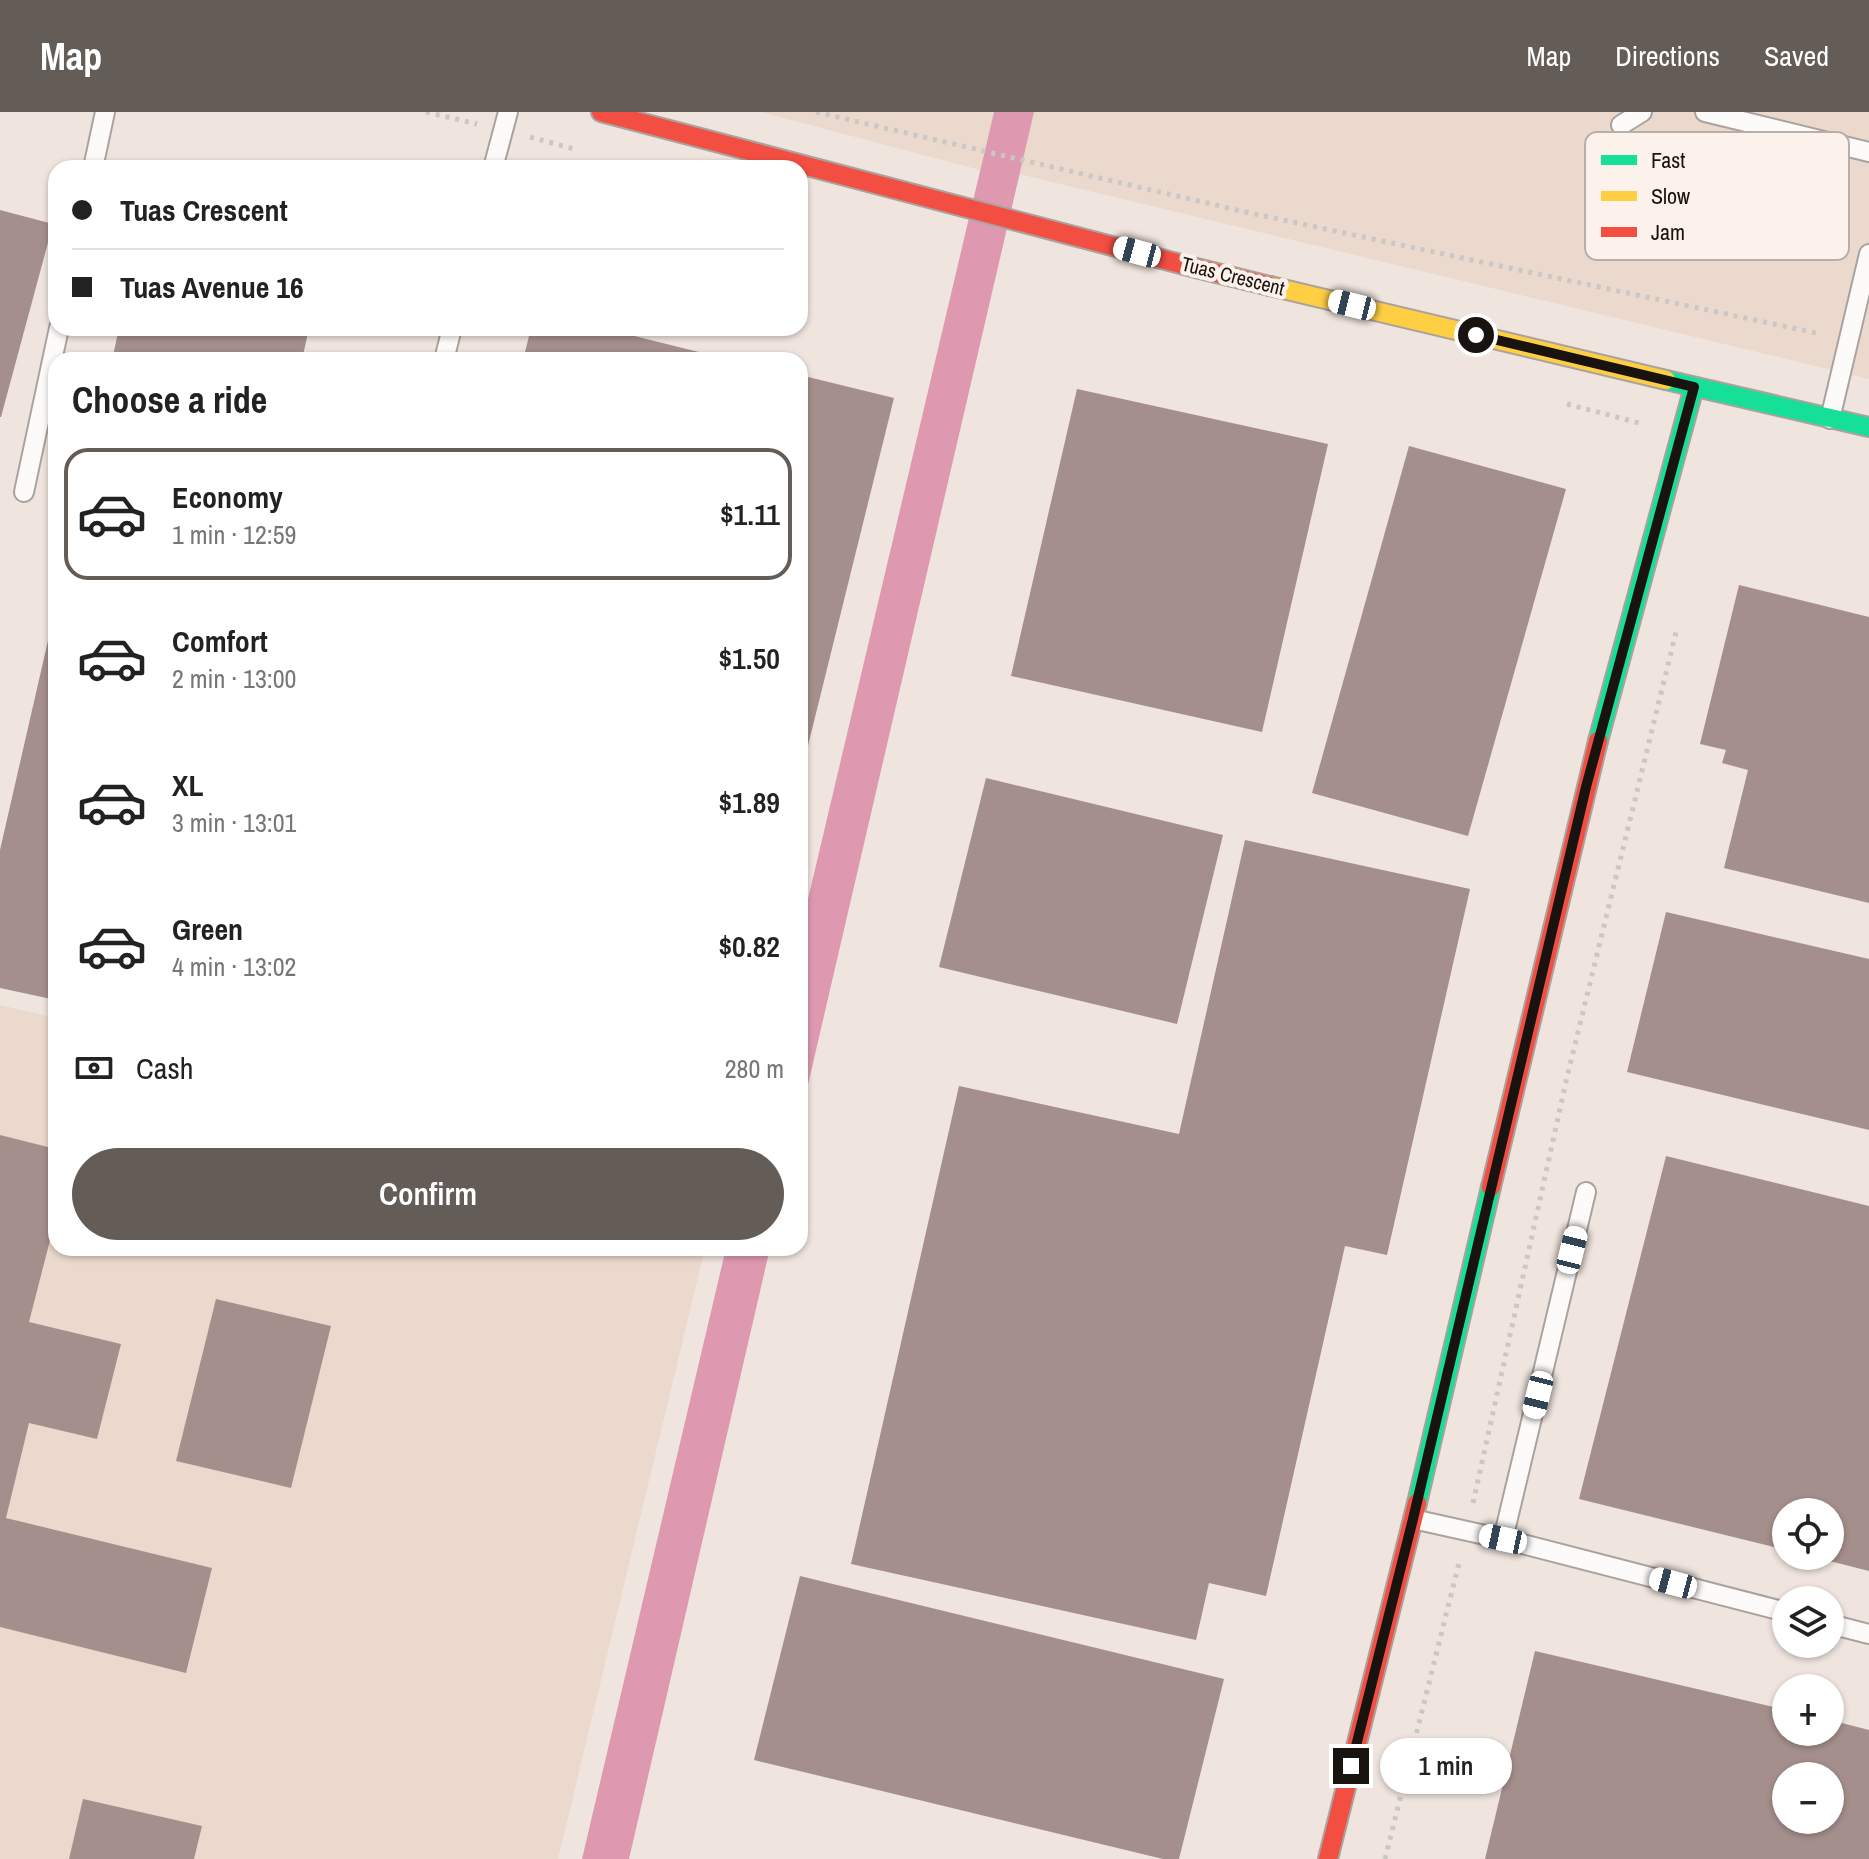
<!DOCTYPE html>
<meta charset="utf-8">
<style>
:root{--surface:#fff;--page:#f2f2f2;--text:#222;--muted:#767676;--line:#e0e0e0;--accent:#645c57}
body{margin:0;font-family:"Archivo Narrow",sans-serif;background:var(--page);color:var(--text);height:100vh;display:flex;flex-direction:column;font-size:30px;white-space:nowrap}
*{box-sizing:border-box;margin:0}
p{font-size:26px;color:var(--muted)}
.icon{flex:none;width:44px;height:44px;fill:none;stroke:currentColor;stroke-width:2;stroke-linecap:round;stroke-linejoin:round}
.map{position:relative;flex:1;overflow:hidden}
.panel{position:absolute;left:48px;top:240px;width:760px;height:904px;display:flex;flex-direction:column;background:var(--surface);border-radius:24px;box-shadow:0 2px 6px #0004}
.panel>*{flex:none}
.hud{position:absolute;left:48px;top:48px;width:760px;height:176px;border-radius:24px;box-shadow:0 2px 6px #0004;display:grid;align-content:center;height:176px;padding:0 24px;background:var(--surface)}
.buttons{position:absolute;left:1772px;top:1386px;display:grid;gap:16px}
.buttons a{display:grid;place-items:center;width:72px;height:72px;border-radius:50%;background:var(--surface);box-shadow:0 2px 6px #0004;font-size:40px}
.end{position:absolute;width:36px;height:36px;margin:-18px;border:10px solid #19130f;background:#fff;box-shadow:0 0 0 4px #fff}
.from{border-radius:50%}
.bubble{position:absolute;height:56px;border-radius:28px;background:var(--surface);box-shadow:0 2px 6px #0004;font-size:26px;font-weight:600;line-height:56px;text-align:center}
.car{position:absolute;width:24px;height:48px;margin:-24px -12px;border-radius:10px;box-shadow:0 0 6px 2px #0007;background:linear-gradient(#fff 24%,#345 0 40%,#fff 0 76%,#345 0 86%,#fff 0)}
.hud b{display:flex;align-items:center;gap:28px;height:76px;font-size:30px}
.hud b+b{border-top:2px solid var(--line)}
.hud i{width:20px;height:20px;background:var(--text)}
ul{padding:0;list-style:none}
li{display:flex;align-items:center;gap:24px;height:132px;margin:0 16px 12px;padding:0 8px;border:4px solid transparent;border-radius:24px}
li div{flex:1}
li b{display:block;font-size:30px}
li em{font-style:normal;font-weight:600}
li.selected{border-color:var(--accent)}
li>.icon{width:72px;height:72px;stroke-width:1.5}
h2{padding:0 24px;font-size:36px;line-height:96px}
.pay{display:flex;align-items:center;gap:20px;height:88px;padding:0 24px;font-size:30px}
.pay p{margin-inline-start:auto}
.primary-button{display:flex;gap:16px;margin-top:auto;padding:16px 24px}
.primary-button a{flex:1;height:92px;border-radius:48px;background:var(--accent);color:#fff;font-size:32px;font-weight:600;line-height:92px;text-align:center}
header{display:flex;align-items:center;gap:48px;box-sizing:border-box;height:112px;padding:0 40px;background:var(--accent);color:#fff}
header strong{font-size:38px}
nav{display:flex;gap:44px;margin-inline-start:auto;font-size:28px}
.map>svg:first-child{display:block}
.built{fill:#ebd9ce}
.water{fill:#de99b0}
.building{fill:#a58f8c;fill-rule:evenodd}
.lines{fill:none;stroke-linecap:round;stroke-linejoin:round}
.lane-casing{stroke:#aaa29e;stroke-width:22}
.fast-casing{stroke:#aaa29e;stroke-width:22}
.slow-casing{stroke:#aaa29e;stroke-width:22}
.jam-casing{stroke:#aaa29e;stroke-width:22}
.path{stroke:#cac7c4;stroke-width:5;stroke-dasharray:4 6;stroke-linecap:butt}
.lane{stroke:#fdfbfa;stroke-width:18}
.fast{stroke:#16e098;stroke-width:18}
.slow{stroke:#ffcf43;stroke-width:18}
.jam{stroke:#f24e42;stroke-width:18}
.route{stroke:#19130f;stroke-width:10}
.labels{text-anchor:middle;stroke-width:8;stroke-linejoin:round;paint-order:stroke}
.street-label{font-size:20px;fill:#19130f;stroke:#fdf2eb}
.key{fill:#fdf2eb;stroke:#b9afa9;stroke-width:2}
.key-label{font-size:22px;fill:#19130f}
</style>
<header>
<strong>Map</strong>
<nav><a>Map</a><a>Directions</a><a>Saved</a></nav>
</header>
<div class="map">
<svg width="1869" height="1747" viewBox="0 0 1869 1747">
<rect width="100%" height="100%" fill="#efe4de"/>
<g class="built">
<path d="M 761,0 L 994,0 L 980,58 Z"/>
<path d="M 1034,0 L 1869,0 L 1869,267 L 1019,62 Z"/>
<path d="M 0,893 L 56,906 L 56,1136 L 705,1136 L 558,1747 L 0,1747 Z"/>
</g>
<g class="water">
<path d="M 994,0 L 1034,0 L 800,1007 L 800,821 Z"/>
<path d="M 726,1136 L 770,1136 L 629,1747 L 582,1747 Z"/>
</g>
<g class="building">
<path d="M 0,98 L 53,112 L 1,305 L 0,305 Z"/>
<path d="M 119,216 L 309,216 L 302,248 L 112,248 Z"/>
<path d="M 531,216 L 602,216 L 731,248 L 523,248 Z"/>
<path d="M 800,263 L 894,286 L 801,662 L 800,662 Z"/>
<path d="M 1077,277 L 1328,332 L 1262,620 L 1011,564 Z"/>
<path d="M 1409,334 L 1566,377 L 1468,724 L 1312,681 Z"/>
<path d="M 1739,473 L 1869,505 L 1869,791 L 1724,756 L 1748,658 L 1722,651 L 1726,638 L 1700,632 Z"/>
<path d="M 55,498 L 56,498 L 56,888 L 0,876 L 0,738 Z"/>
<path d="M 986,666 L 1223,723 L 1177,912 L 939,855 Z"/>
<path d="M 1245,728 L 1470,777 L 1387,1143 L 1345,1134 L 1266,1484 L 1209,1471 L 1196,1528 L 851,1452 L 959,974 L 1179,1022 Z"/>
<path d="M 1666,800 L 1869,847 L 1869,1018 L 1627,960 Z"/>
<path d="M 0,1023 L 56,1037 L 56,1105 L 29,1210 L 121,1232 L 97,1327 L 29,1311 L 6,1406 L 212,1456 L 186,1561 L 0,1515 Z"/>
<path d="M 1666,1044 L 1869,1094 L 1869,1459 L 1814,1445 L 1830,1444 L 1830,1400 L 1786,1400 L 1786,1438 L 1579,1387 Z"/>
<path d="M 216,1187 L 331,1214 L 291,1376 L 176,1349 Z"/>
<path d="M 800,1464 L 1224,1567 L 1179,1747 L 1163,1747 L 754,1648 Z"/>
<path d="M 1535,1539 L 1786,1598 L 1786,1620 L 1830,1620 L 1830,1608 L 1869,1618 L 1869,1747 L 1485,1747 ZM 1786,1664 L 1830,1664 L 1830,1708 L 1786,1708 Z"/>
<path d="M 83,1687 L 202,1714 L 194,1747 L 69,1747 Z"/>
</g>
<g class="lines">
<g class="lane-casing">
<g id="lane">
<path d="M 1705,0 L 1869,40"/>
<path d="M 1621,13 L 1642,0"/>
<path d="M 93,56 L 105,0"/>
<path d="M 493,56 L 508,0"/>
<path d="M 444,248 L 452,216"/>
<path d="M 1830,307 L 1869,142"/>
<path d="M 24,380 L 59,216"/>
<path d="M 1413,1407 L 1503,1427 L 1786,1500"/>
<path d="M 1503,1427 L 1586,1080"/>
<path d="M 1830,1512 L 1869,1522"/>
</g>
</g>
<g class="fast-casing">
<g id="fast">
<path d="M 1666,268 L 1869,315"/>
<path d="M 1598,629 L 1694,275"/>
<path d="M 1417,1391 L 1491,1075"/>
</g>
</g>
<g class="slow-casing">
<path id="slow" d="M 1270,174 L 1666,268"/>
</g>
<g class="jam-casing">
<g id="jam">
<path d="M 601,0 L 1196,156 L 1270,174"/>
<path d="M 1491,1075 L 1598,629"/>
<path d="M 1328,1747 L 1417,1391"/>
</g>
</g>
<g class="path">
<path d="M 426,0 L 477,12"/>
<path d="M 816,0 L 1250,101 L 1821,222"/>
<path d="M 530,25 L 578,38"/>
<path d="M 1567,292 L 1643,312"/>
<path d="M 1473,1391 L 1567,965 L 1677,516"/>
<path d="M 1385,1747 L 1460,1447"/>
</g>
<use href="#lane" class="lane"/>
<use href="#fast" class="fast"/>
<use href="#slow" class="slow"/>
<use href="#jam" class="jam"/>
</g>
<g class="lines">
<path class="route" d="M 1351,1654 L 1413,1407 L 1586,675 L 1694,275 L 1476,223"/>
</g>
<g class="labels">
<g class="street-label">
<text transform="translate(1233 164) rotate(14)" y="7">Tuas Crescent</text>
</g>
</g>
<rect x="1585" y="20" width="264" height="128" rx="12" class="key"/>
<rect x="1601" y="43" width="36" height="10" fill="#16e098"/>
<rect x="1601" y="79" width="36" height="10" fill="#ffcf43"/>
<rect x="1601" y="115" width="36" height="10" fill="#f24e42"/>
<g class="key-label">
<text x="1651" y="56">Fast</text>
<text x="1651" y="92">Slow</text>
<text x="1651" y="128">Jam</text>
</g>
</svg>
<div class="buttons">
<a><svg class="icon" aria-label="locate" viewBox="0 0 24 24"><circle cx="12" cy="12" r="6"/><path d="M12 2v4M12 18v4M2 12h4M18 12h4"/></svg></a>
<a><svg class="icon" aria-label="layers" viewBox="0 0 24 24"><path d="M12 4l9 5-9 5-9-5zM3 14l9 5 9-5"/></svg></a>
<a>+</a>
<a>−</a>
</div>
<i class="end from" style="left:1476px;top:223px"></i>
<i class="end" style="left:1351px;top:1654px"></i>
<div class="bubble" style="left:1380px;top:1626px;width:132px">1 min</div>
<i class="car" style="left:1137px;top:140px;rotate:285deg"></i>
<i class="car" style="left:1352px;top:193px;rotate:284deg"></i>
<i class="car" style="left:1572px;top:1138px;rotate:14deg"></i>
<i class="car" style="left:1538px;top:1283px;rotate:194deg"></i>
<i class="car" style="left:1503px;top:1427px;rotate:282deg"></i>
<i class="car" style="left:1673px;top:1471px;rotate:285deg"></i>
<div class="hud">
<b><i class="from"></i>Tuas Crescent</b>
<b><i></i>Tuas Avenue 16</b>
</div>
<section class="panel">
<h2>Choose a ride</h2>
<ul>
<li class="selected"><svg class="icon" aria-label="car" viewBox="0 0 24 24"><path d="M5 17H2v-5l4-1 3-4h7l3 4 3 1v5h-3M9 17h6M6 11h13"/><circle cx="7" cy="17" r="2"/><circle cx="17" cy="17" r="2"/></svg><div><b>Economy</b><p>1 min · 12:59</p></div><em>$1.11</em></li>
<li><svg class="icon" aria-label="car" viewBox="0 0 24 24"><path d="M5 17H2v-5l4-1 3-4h7l3 4 3 1v5h-3M9 17h6M6 11h13"/><circle cx="7" cy="17" r="2"/><circle cx="17" cy="17" r="2"/></svg><div><b>Comfort</b><p>2 min · 13:00</p></div><em>$1.50</em></li>
<li><svg class="icon" aria-label="car" viewBox="0 0 24 24"><path d="M5 17H2v-5l4-1 3-4h7l3 4 3 1v5h-3M9 17h6M6 11h13"/><circle cx="7" cy="17" r="2"/><circle cx="17" cy="17" r="2"/></svg><div><b>XL</b><p>3 min · 13:01</p></div><em>$1.89</em></li>
<li><svg class="icon" aria-label="car" viewBox="0 0 24 24"><path d="M5 17H2v-5l4-1 3-4h7l3 4 3 1v5h-3M9 17h6M6 11h13"/><circle cx="7" cy="17" r="2"/><circle cx="17" cy="17" r="2"/></svg><div><b>Green</b><p>4 min · 13:02</p></div><em>$0.82</em></li>
</ul>
<div class="pay"><svg class="icon" aria-label="cash" viewBox="0 0 24 24"><path d="M3 7h18v10H3z"/><circle cx="12" cy="12" r="2"/></svg>Cash<p>280 m</p></div>
<div class="primary-button"><a>Confirm</a></div>
</section>
</div>
